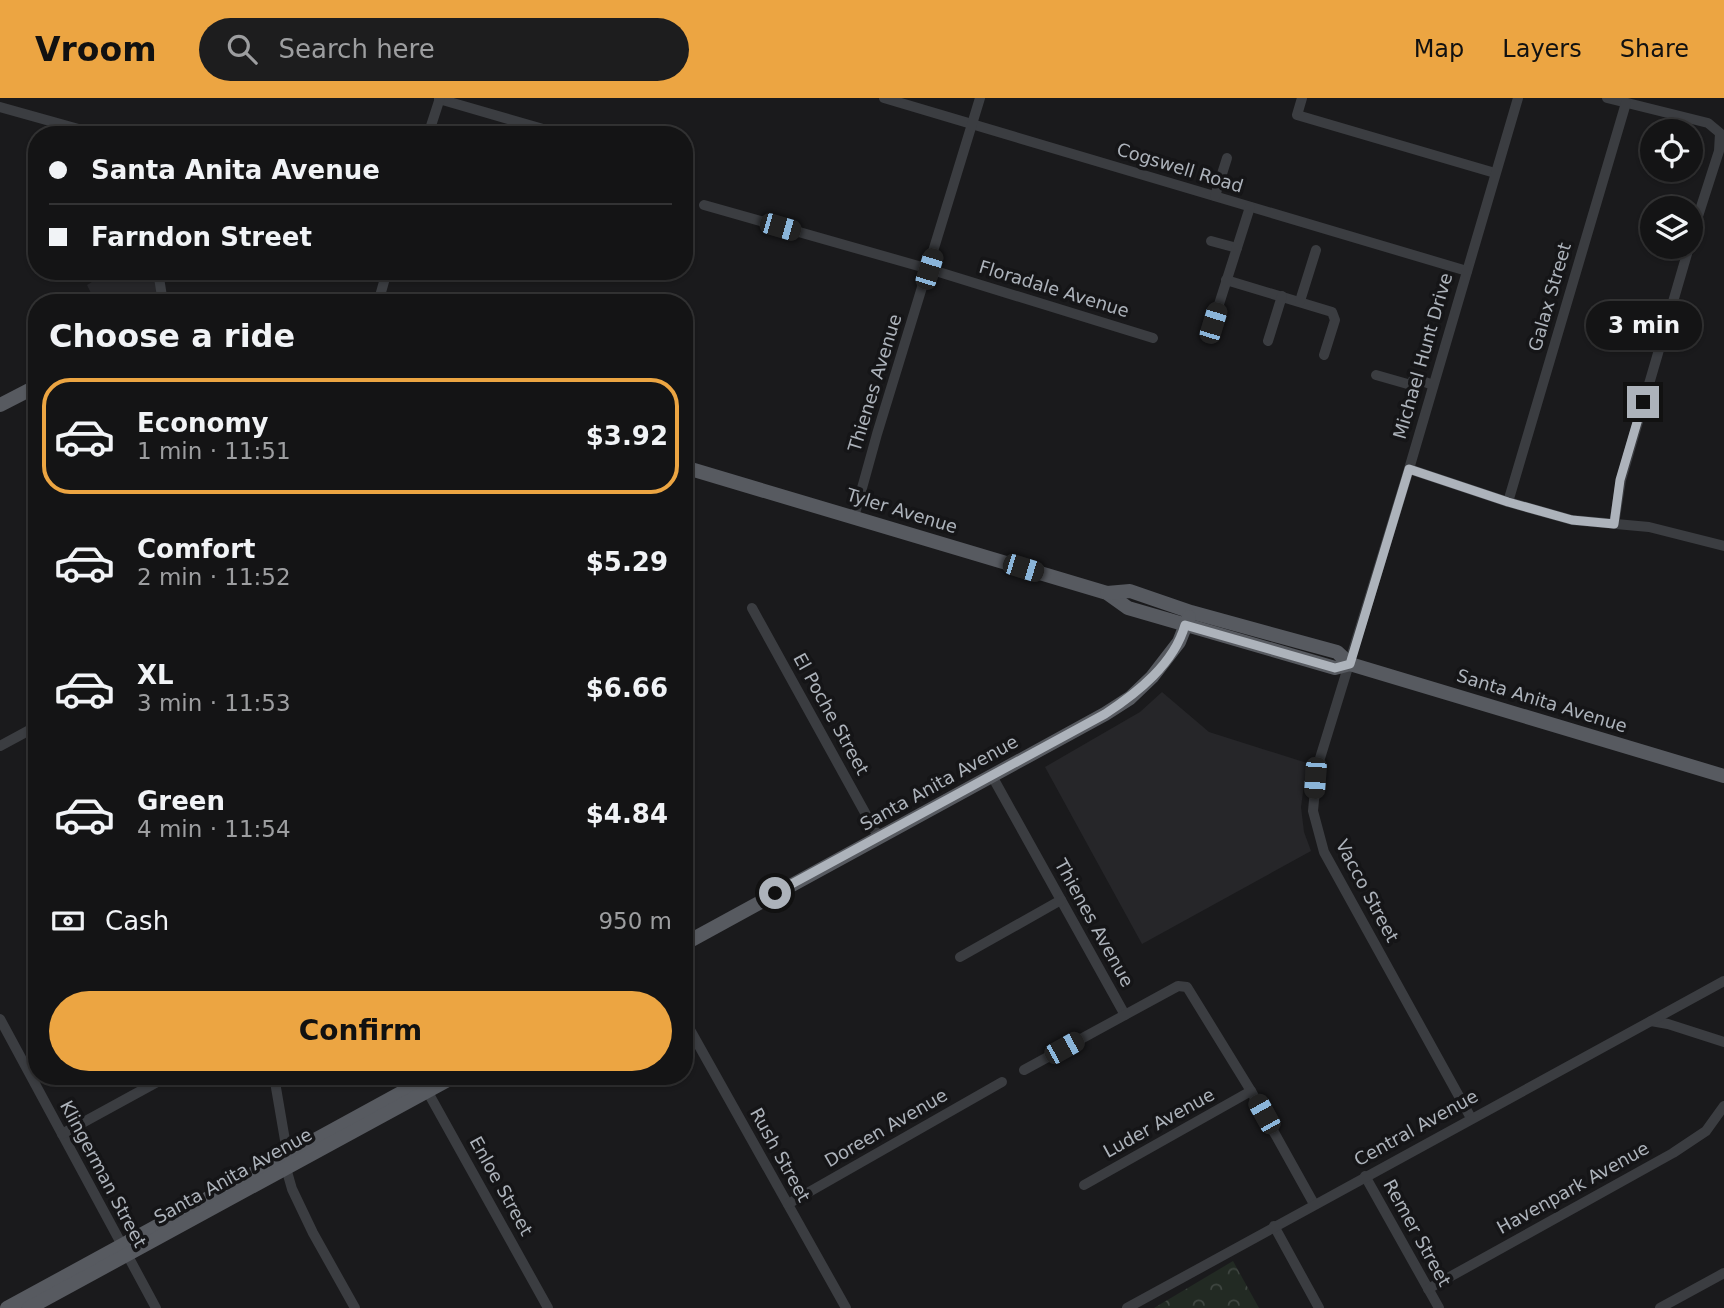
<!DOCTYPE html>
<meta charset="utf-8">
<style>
:root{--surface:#141415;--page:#1d1d1e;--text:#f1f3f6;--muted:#9d9ea0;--line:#333334;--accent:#eca542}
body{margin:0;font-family:"DejaVu Sans",sans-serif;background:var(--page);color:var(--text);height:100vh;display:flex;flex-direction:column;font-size:26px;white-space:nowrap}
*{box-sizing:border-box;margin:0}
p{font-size:23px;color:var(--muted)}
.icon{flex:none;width:38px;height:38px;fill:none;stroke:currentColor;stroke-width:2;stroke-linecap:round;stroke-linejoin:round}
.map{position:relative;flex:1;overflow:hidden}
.side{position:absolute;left:28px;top:196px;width:665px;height:791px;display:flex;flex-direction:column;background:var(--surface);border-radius:28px;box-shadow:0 2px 5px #0004,0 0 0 2px var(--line)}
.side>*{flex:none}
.top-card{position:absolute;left:28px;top:28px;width:665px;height:154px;border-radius:28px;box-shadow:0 2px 5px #0004,0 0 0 2px var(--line);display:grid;align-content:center;height:154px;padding:0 21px;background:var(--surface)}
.tools{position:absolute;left:1640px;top:21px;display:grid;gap:14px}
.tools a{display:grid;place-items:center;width:63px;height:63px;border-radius:50%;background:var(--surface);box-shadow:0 2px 5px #0004,0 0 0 2px var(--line);font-size:35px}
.end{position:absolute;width:32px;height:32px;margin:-16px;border:9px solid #adb3bb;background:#111;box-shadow:0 0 0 4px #111}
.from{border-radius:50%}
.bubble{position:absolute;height:49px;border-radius:24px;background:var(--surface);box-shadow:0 2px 5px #0004,0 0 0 2px var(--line);font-size:23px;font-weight:700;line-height:49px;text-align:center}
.car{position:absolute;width:21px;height:42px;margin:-21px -10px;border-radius:9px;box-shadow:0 0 5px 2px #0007;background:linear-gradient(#222 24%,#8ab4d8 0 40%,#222 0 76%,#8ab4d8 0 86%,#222 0)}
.top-card b{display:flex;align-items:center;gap:24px;height:66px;font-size:26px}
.top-card b+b{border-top:2px solid var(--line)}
.top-card i{width:18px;height:18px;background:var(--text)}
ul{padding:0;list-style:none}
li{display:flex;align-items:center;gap:21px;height:116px;margin:0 14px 10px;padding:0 7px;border:4px solid transparent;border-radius:28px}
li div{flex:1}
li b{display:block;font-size:26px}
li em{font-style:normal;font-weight:700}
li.selected{border-color:var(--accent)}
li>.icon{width:63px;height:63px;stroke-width:1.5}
h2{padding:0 21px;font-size:32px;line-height:84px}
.pay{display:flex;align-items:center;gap:18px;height:77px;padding:0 21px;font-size:26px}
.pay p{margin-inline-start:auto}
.cta{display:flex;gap:14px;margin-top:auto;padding:14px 21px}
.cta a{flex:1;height:80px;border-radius:42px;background:var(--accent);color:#111;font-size:28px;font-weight:700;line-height:80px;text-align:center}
header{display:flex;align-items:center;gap:42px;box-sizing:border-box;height:98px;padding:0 35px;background:var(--accent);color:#111}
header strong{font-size:33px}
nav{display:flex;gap:38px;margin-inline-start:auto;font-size:24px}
.search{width:490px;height:63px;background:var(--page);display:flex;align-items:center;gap:18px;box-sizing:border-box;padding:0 24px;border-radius:38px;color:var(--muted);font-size:26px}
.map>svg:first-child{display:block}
.built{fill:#262629}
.park{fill:url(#park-crowns)}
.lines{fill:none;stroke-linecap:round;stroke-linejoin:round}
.minor{stroke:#3b3d41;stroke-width:10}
.major{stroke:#575a60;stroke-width:14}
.route{stroke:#adb3bb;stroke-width:9}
.labels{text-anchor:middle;stroke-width:7;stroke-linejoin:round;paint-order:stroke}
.street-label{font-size:18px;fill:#adb3bb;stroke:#151517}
</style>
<header>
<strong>Vroom</strong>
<div class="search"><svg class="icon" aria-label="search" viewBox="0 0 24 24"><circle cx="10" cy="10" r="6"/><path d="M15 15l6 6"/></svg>Search here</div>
<nav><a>Map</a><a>Layers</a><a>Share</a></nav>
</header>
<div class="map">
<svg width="1724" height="1210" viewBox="0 0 1724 1210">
<defs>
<pattern id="park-crowns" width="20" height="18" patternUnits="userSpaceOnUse" patternTransform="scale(1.75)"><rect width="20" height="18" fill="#222a23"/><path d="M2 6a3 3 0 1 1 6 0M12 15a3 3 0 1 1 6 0" fill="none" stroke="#3f4641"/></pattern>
</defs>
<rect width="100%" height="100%" fill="#1a1a1c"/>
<g class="built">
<path d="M 110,173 L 156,173 L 161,205 L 84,205 L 93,199 L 87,187 Z"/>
<path d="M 1162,594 L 1209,634 L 1307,665 L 1301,709 L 1304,734 L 1311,753 L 1142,846 L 1045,669 L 1140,614 Z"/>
</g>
<path class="park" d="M 1233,1163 L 1259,1210 L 1154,1210 Z"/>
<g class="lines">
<g class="minor">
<path d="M 884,0 L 1467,173"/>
<path d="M 1302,0 L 1297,17 L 1495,75"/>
<path d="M 1607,0 L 1708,25 L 1720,35 L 1719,53 L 1690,143"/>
<path d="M 439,1 L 564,37"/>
<path d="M 0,9 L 100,37"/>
<path d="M 428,37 L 440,0"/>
<path d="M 1215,98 L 1227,60"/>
<path d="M 704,107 L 929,171 L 1153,240"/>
<path d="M 1211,143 L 1237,150"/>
<path d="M 158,173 L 163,205"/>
<path d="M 1226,182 L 1332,214 L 1335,222 L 1324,257"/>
<path d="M 1300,203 L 1316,152"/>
<path d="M 378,205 L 387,173"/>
<path d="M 1213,225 L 1250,109"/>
<path d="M 1268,243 L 1282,198"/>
<path d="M 1376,277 L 1411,287 L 1414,280 L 1433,287"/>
<path d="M 1409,371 L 1508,404 L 1572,422 L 1649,429 L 1724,448"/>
<path d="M 1508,404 L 1626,5"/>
<path d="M 854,419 L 877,336 L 980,0"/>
<path d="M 1614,426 L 1621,382 L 1689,149"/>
<path d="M 752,510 L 879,740"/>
<path d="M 0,648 L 37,628"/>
<path d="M 992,678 L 1125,917"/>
<path d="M 960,859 L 1061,802"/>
<path d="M 0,921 L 156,1210"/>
<path d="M 684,921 L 846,1210"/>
<path d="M 1651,923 L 1668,926 L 1724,944"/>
<path d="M 1024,972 L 1178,888 L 1187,889 L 1251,993 L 1314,1106"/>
<path d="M 274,978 L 286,1048 L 286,1070 L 292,1091 L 313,1135 L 355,1210"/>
<path d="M 425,989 L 548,1210"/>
<path d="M 1471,1020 L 1324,754 L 1313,713 L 1317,670 L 1409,371 L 1518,0"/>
<path d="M 62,1036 L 168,978"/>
<path d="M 1365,1078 L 1439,1210"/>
<path d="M 1084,1087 L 1251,993"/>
<path d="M 788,1106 L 1002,984"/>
<path d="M 1274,1128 L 1319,1210"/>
<path d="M 1428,1191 L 1673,1055 L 1706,1033 L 1724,1008"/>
<path d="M 1127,1210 L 1724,883"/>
<path d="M 1660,1210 L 1724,1175"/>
</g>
<g class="major">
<path d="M 0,307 L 37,288"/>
<path d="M 684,369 L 1107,495 L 1128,510 L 1335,570 L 1350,566"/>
<path d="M 1107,495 L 1130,493 L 1191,514 L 1337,554 L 1350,566 L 1724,678"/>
<path d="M 684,846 L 1105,616 L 1130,600 L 1152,579 L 1179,544 L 1189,519"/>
<path d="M 7,1210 L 432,978"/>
<path d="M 29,1210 L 455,978"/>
</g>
</g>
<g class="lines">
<path class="route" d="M 775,795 L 1105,616 C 1137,595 1174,566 1185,527 L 1335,570 L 1350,566 L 1409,371 L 1508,404 L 1572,422 L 1614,426 L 1620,382 L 1643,304"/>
</g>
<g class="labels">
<g class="street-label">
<text transform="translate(1180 70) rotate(17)" y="6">Cogswell Road</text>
<text transform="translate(1054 191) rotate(17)" y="6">Floradale Avenue</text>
<text transform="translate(1550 199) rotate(-74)" y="6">Galax Street</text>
<text transform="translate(1423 258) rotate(-74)" y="6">Michael Hunt Drive</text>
<text transform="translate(875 285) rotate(-73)" y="6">Thienes Avenue</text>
<text transform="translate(902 413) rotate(17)" y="6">Tyler Avenue</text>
<text transform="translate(1542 603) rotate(17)" y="6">Santa Anita Avenue</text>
<text transform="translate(831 616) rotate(61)" y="6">El Poche Street</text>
<text transform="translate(939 685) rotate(-29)" y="6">Santa Anita Avenue</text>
<text transform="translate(1367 793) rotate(62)" y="6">Vacco Street</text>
<text transform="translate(1094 825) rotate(61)" y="6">Thienes Avenue</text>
<text transform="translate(1159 1025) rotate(-29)" y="6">Luder Avenue</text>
<text transform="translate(886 1030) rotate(-30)" y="6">Doreen Avenue</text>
<text transform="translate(1416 1030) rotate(-29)" y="6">Central Avenue</text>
<text transform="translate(780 1057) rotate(61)" y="6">Rush Street</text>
<text transform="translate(103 1076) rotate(62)" y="6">Klingerman Street</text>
<text transform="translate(233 1078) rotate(-29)" y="6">Santa Anita Avenue</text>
<text transform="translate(501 1088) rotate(61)" y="6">Enloe Street</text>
<text transform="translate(1573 1090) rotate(-29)" y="6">Havenpark Avenue</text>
<text transform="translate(1417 1135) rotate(61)" y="6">Remer Street</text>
</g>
</g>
</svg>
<div class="tools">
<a><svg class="icon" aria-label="locate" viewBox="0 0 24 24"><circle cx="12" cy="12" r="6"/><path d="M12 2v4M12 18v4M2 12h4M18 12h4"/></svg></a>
<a><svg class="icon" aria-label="layers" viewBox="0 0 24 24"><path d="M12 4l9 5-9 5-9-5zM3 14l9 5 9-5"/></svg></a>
</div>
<i class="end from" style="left:775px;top:795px"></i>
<i class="end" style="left:1643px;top:304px"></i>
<div class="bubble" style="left:1586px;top:203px;width:116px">3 min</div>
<i class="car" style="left:780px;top:129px;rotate:106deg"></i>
<i class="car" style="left:929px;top:171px;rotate:17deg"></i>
<i class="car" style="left:1213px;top:225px;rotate:17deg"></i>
<i class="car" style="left:1023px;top:470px;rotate:107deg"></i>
<i class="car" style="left:1315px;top:680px;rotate:184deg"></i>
<i class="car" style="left:1064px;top:950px;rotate:61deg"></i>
<i class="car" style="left:1264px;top:1016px;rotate:331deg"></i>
<div class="top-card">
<b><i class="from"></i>Santa Anita Avenue</b>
<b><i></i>Farndon Street</b>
</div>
<section class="side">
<h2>Choose a ride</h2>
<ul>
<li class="selected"><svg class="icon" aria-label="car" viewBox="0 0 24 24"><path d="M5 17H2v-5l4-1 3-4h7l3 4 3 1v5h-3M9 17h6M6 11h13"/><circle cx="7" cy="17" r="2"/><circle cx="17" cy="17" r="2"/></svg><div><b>Economy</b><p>1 min · 11:51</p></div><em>$3.92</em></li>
<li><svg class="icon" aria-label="car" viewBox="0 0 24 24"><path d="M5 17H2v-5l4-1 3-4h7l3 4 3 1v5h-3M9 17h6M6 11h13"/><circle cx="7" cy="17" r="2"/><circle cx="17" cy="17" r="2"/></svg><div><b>Comfort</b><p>2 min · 11:52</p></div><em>$5.29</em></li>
<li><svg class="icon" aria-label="car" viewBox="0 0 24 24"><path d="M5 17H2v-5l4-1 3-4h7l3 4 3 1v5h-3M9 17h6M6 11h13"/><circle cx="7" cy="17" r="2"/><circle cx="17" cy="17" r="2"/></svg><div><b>XL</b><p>3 min · 11:53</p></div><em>$6.66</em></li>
<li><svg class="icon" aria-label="car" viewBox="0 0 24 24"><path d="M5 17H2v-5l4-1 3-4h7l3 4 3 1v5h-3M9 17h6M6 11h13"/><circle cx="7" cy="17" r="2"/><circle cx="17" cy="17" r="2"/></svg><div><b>Green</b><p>4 min · 11:54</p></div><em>$4.84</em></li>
</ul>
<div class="pay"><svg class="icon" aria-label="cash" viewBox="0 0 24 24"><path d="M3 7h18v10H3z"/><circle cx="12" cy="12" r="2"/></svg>Cash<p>950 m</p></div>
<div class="cta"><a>Confirm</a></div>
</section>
</div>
